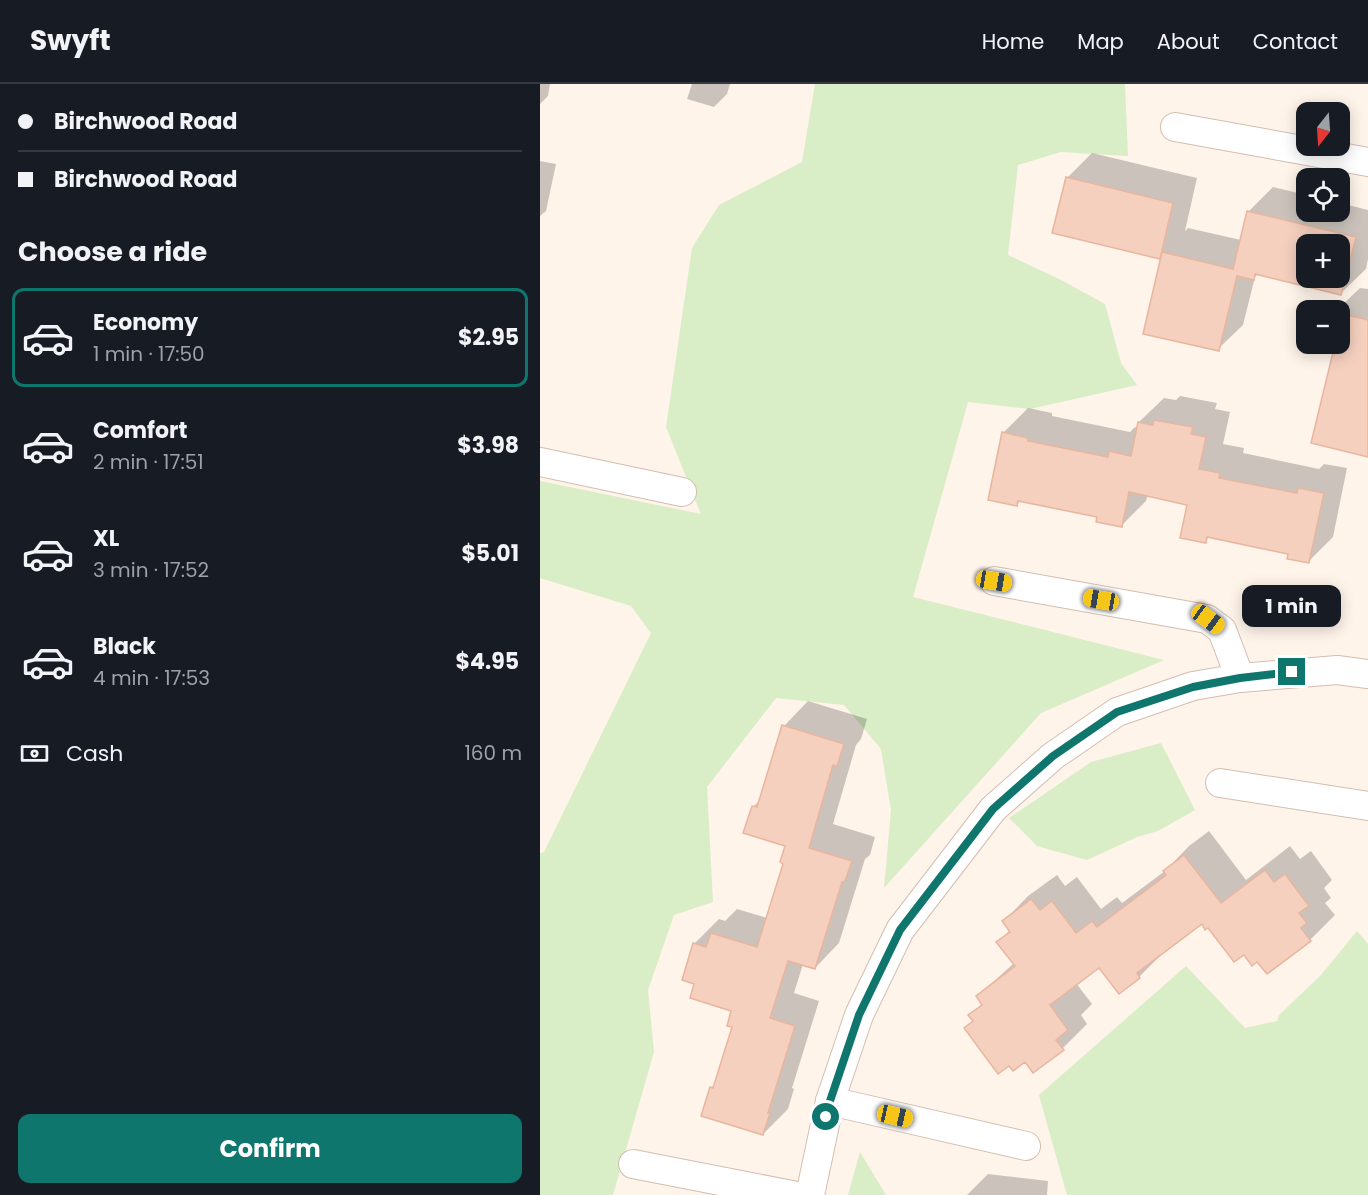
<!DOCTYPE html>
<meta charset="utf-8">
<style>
:root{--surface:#171b24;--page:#242831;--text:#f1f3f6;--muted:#9ea1a6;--line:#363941;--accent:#0f766e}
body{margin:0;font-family:Poppins,sans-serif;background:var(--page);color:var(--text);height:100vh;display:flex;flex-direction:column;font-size:22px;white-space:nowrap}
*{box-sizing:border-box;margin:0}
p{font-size:20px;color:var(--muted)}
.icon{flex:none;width:33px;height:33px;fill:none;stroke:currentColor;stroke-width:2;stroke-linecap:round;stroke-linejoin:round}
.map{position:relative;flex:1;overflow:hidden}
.details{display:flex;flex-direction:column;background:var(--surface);width:540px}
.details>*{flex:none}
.guide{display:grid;align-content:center;height:132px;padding:0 18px;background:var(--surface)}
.needle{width:39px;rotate:197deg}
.fabs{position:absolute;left:756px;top:18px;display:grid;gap:12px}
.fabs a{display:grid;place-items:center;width:54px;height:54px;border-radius:12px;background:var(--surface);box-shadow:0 3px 15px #0003;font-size:30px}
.end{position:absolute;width:27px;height:27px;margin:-14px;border:8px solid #0f766e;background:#fff;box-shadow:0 0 0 3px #fff}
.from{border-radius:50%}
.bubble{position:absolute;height:42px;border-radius:12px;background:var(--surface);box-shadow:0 3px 15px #0003;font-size:20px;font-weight:700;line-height:42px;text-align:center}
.car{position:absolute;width:18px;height:36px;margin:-18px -9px;border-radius:8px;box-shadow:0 0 4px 2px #0007;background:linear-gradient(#f5c518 24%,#345 0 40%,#f5c518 0 76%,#345 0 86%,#f5c518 0)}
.guide b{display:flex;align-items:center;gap:21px;height:57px;font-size:22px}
.guide b+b{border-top:2px solid var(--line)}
.guide i{width:15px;height:15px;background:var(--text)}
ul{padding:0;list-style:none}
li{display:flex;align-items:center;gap:18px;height:99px;margin:0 12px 9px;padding:0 6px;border:3px solid transparent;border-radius:12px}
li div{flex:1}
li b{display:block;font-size:22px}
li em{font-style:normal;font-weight:700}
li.selected{border-color:var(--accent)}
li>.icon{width:54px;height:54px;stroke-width:1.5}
h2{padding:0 18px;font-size:27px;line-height:72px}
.pay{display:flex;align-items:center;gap:15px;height:66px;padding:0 18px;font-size:22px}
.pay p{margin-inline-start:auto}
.action{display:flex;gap:12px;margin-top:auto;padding:12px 18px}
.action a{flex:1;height:69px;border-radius:12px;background:var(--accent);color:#fff;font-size:24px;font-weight:700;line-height:69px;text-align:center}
header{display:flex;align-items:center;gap:36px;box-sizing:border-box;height:84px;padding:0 30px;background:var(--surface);border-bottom:2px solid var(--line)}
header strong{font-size:28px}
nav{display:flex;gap:33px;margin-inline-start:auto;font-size:21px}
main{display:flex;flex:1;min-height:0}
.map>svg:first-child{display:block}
.green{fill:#d9edc6}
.shadow{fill:#0003;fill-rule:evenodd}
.building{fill:#f5d0bf;stroke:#e9b59e;stroke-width:1.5;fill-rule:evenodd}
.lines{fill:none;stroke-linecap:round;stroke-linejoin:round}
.minor-casing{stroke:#d4bdb0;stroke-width:30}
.minor{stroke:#fff;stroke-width:28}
.route{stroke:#0f766e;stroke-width:8}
</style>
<header>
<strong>Swyft</strong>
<nav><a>Home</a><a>Map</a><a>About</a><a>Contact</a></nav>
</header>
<main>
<section class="details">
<div class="guide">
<b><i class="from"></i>Birchwood Road</b>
<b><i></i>Birchwood Road</b>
</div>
<h2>Choose a ride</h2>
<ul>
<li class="selected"><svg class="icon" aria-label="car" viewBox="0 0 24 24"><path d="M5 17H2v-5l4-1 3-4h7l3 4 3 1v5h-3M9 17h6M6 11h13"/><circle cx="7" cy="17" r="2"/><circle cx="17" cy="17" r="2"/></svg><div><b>Economy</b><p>1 min · 17:50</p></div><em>$2.95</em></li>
<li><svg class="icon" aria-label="car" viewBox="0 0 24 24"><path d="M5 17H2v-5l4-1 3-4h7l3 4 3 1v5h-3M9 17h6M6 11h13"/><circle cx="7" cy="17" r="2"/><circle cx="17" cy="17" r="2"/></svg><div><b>Comfort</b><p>2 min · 17:51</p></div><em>$3.98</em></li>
<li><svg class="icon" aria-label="car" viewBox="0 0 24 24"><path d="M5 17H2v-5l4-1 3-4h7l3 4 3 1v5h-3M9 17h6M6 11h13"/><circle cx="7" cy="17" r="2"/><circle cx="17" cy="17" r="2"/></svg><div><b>XL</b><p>3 min · 17:52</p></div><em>$5.01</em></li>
<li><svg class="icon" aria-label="car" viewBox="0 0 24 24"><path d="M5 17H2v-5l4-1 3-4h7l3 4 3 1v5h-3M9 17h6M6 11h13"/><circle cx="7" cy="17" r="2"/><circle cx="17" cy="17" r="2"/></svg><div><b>Black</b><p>4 min · 17:53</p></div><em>$4.95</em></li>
</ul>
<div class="pay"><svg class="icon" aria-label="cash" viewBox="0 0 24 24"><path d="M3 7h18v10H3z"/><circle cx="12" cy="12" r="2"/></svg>Cash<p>160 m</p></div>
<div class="action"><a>Confirm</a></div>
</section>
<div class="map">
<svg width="828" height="1111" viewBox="0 0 828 1111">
<rect width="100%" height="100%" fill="#fef4ea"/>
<g class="green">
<path d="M 275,0 L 585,0 L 588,72 L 521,68 L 478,81 L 468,171 L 521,196 L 565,220 L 581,279 L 597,301 L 490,325 L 428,318 L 373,513 L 624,576 L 501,629 L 344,804 L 351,726 L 341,665 L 304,621 L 236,614 L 167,703 L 173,818 L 134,831 L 108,906 L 114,968 L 73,1111 L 0,1111 L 0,769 L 4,768 L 111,549 L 91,522 L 0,494 L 0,397 L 161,430 L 126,343 L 152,164 L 179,121 L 262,78 Z"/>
<path d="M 621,659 L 655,726 L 618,747 L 597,753 L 547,776 L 497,762 L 469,734 L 551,678 Z"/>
<path d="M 817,847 L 828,860 L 828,1111 L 527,1111 L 499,1011 L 646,882 L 705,944 L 737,937 L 739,931 L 781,891 Z"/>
<path d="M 320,1068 L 346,1111 L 308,1111 Z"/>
</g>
<g class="shadow">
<path d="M 0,0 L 10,0 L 8,12 L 0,20 Z"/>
<path d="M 152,0 L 190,0 L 187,10 L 174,23 L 147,15 Z"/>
<path d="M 552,69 L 657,94 L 645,147 L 648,144 L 701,156 L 708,128 L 733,103 L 766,111 L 766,128 L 800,128 L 800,119 L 828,126 L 828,175 L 826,185 L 801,209 L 718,190 L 715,193 L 703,241 L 678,265 L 623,170 L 620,173 L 527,94 ZM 766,160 L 800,160 L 800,194 L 766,194 Z"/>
<path d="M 0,77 L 16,80 L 6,127 L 0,132 Z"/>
<path d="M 820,204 L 828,205 L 828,371 L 773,358 L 797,260 L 800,260 L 800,226 L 797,226 Z"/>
<path d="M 640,312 L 677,319 L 675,325 L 690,328 L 683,360 L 704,364 L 703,369 L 779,385 L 784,380 L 807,384 L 793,453 L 768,478 L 750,469 L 670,452 L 665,457 L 649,420 L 608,411 L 606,417 L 582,441 L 559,432 L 481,416 L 477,421 L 463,349 L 488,324 L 512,329 L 512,332 L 590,348 L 595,343 L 598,344 L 599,338 L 624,314 L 636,316 Z"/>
<path d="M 268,617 L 327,635 L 321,655 L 316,661 L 293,740 L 335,753 L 330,771 L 325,775 L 299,859 L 275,884 L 263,880 L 254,909 L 279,917 L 252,1004 L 254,1005 L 248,1025 L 223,1050 L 171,1004 L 176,998 L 193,942 L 193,926 L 156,899 L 154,860 L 179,835 L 185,837 L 197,825 L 227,834 L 244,780 L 247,761 L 213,723 L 222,714 L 244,642 Z"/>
<path d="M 669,747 L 706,796 L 750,762 L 760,775 L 771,767 L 792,796 L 784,804 L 791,814 L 785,819 L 795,831 L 770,856 L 727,888 L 717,876 L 662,838 L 624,868 L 599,893 L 559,882 L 536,899 L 552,920 L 541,931 L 547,940 L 523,964 L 493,987 L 485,976 L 434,936 L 430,932 L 443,919 L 438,912 L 474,879 L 458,858 L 470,846 L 464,837 L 488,812 L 517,791 L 525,802 L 537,793 L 561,825 L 577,813 L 582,819 L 625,787 L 649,762 Z"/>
<path d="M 448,1090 L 508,1097 L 507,1111 L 427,1111 Z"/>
</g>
<g class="building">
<path d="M 526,93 L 633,119 L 620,175 L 512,149 Z"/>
<path d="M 707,127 L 816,153 L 801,211 L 715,190 L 714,196 L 697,192 L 679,267 L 603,250 L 622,168 L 693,185 ZM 766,160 L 800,160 L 800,194 L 766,194 Z"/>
<path d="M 802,230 L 828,236 L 828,373 L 771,359 L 795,260 L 800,260 L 800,241 Z"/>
<path d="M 614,336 L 653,343 L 651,350 L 666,353 L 659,385 L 680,389 L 679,394 L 757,409 L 758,404 L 784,409 L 769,479 L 747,475 L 748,470 L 667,453 L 666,459 L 640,454 L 647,421 L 589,408 L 582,443 L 556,438 L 557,433 L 478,417 L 477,422 L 448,416 L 462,348 L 488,354 L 488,357 L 568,373 L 569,367 L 591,372 L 598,338 L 613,341 Z"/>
<path d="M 242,641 L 304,660 L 297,682 L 293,681 L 269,764 L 312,777 L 305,797 L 302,798 L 275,885 L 248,877 L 230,934 L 255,942 L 228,1029 L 230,1029 L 223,1051 L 161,1032 L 170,1003 L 173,1004 L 192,943 L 187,942 L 191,927 L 150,914 L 154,900 L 142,896 L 153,859 L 166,863 L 171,849 L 217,863 L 243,780 L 240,778 L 245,762 L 203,749 L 212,722 L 217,723 Z"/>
<path d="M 644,771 L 681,819 L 725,786 L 734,798 L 745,790 L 769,822 L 759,829 L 767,839 L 761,844 L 771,857 L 727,890 L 717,878 L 712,882 L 704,871 L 694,878 L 668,844 L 665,846 L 662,840 L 597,889 L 600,894 L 579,910 L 559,884 L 510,921 L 528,946 L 516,956 L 524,966 L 493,989 L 485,978 L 473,987 L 469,982 L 458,990 L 424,944 L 433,937 L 428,931 L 442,921 L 436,912 L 475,882 L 456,858 L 470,848 L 462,837 L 491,815 L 500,826 L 512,817 L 536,849 L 552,837 L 557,843 L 626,791 L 623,787 Z"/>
</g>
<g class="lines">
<g class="minor-casing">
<g id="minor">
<path d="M 635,43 L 828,78"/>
<path d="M 0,378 L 142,408"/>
<path d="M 454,497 L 667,535 L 682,546 L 700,594"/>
<path d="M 680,699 L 828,722"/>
<path d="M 290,1017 L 486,1062"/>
<path d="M 93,1080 L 252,1111"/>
<path d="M 270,1111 L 290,1017 L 319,931 L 360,846 L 453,725 L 513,672 L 577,628 L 653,602 L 700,594 L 797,586 L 828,590"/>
</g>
</g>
<use href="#minor" class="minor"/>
</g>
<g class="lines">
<path class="route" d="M 286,1033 L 290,1017 L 319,931 L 360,846 L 453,725 L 513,672 L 577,628 L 653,603 L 700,594 L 752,588"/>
</g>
</svg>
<div class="fabs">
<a><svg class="needle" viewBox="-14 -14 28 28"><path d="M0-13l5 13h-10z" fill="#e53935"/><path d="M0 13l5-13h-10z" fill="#9ea1a6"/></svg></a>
<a><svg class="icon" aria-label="locate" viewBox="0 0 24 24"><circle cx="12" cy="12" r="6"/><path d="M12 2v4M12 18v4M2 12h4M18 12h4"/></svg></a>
<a>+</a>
<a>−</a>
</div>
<i class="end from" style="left:286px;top:1033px"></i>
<i class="end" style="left:752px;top:588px"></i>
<div class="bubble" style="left:702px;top:501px;width:99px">1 min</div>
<i class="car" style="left:454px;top:497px;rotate:100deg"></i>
<i class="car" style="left:561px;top:516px;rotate:280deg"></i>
<i class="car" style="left:668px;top:535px;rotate:126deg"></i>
<i class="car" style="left:355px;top:1032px;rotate:103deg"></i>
</div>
</main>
